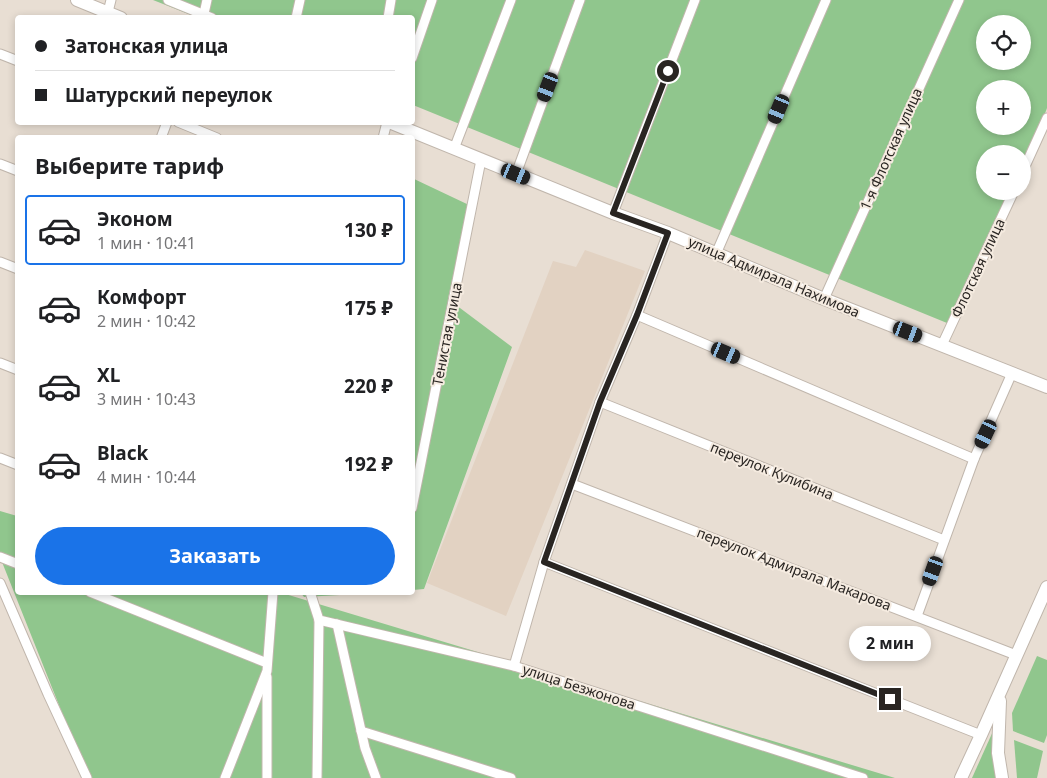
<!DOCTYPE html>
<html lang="ru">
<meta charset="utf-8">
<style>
:root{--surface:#fff;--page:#f6f6f6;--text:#202124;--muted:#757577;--line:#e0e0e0;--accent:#1a73e8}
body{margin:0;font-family:"Noto Sans",sans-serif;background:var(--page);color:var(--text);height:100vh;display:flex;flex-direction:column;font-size:19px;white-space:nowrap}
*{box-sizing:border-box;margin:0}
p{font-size:16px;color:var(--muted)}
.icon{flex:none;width:28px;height:28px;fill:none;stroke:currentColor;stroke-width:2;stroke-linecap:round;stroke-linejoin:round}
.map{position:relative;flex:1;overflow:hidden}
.sheet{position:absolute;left:15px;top:135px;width:400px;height:460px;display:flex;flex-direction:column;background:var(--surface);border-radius:5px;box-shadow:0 2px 8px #0003}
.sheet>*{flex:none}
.banner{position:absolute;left:15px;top:15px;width:400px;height:110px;border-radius:5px;box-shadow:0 2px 8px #0003;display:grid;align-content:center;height:110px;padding:0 20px;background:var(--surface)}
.fabs{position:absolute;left:976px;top:15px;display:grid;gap:10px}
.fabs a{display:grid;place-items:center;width:55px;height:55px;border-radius:50%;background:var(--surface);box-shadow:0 2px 8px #0003;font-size:25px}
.end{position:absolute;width:22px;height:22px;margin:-11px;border:6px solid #292522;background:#fff;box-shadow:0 0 0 2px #fff}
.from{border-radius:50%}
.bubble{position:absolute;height:35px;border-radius:18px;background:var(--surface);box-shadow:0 2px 8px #0003;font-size:16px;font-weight:700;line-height:35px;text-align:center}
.car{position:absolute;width:15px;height:30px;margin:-15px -8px;border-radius:6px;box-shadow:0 0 4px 1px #0007;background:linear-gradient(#222 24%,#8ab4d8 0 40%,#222 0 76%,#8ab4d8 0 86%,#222 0)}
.banner b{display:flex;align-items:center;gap:18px;height:48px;font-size:19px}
.banner b+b{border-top:1px solid var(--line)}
.banner i{width:12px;height:12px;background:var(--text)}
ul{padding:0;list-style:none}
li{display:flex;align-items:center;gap:15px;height:70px;margin:0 10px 8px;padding:0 10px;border:2px solid transparent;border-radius:5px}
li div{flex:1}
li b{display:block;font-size:19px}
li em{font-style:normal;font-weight:700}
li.on{border-color:var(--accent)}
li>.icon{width:45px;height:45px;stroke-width:1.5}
h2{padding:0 20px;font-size:22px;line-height:60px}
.action{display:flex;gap:10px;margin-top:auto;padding:10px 20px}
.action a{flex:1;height:58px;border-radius:30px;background:var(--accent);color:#fff;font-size:20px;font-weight:700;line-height:58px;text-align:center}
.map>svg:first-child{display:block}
.built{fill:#e2d2c2}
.green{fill:#90c68d;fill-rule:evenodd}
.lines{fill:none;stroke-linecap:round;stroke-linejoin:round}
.street-casing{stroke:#c0b6ac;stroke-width:11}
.secondary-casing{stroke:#c0b6ac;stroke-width:14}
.street{stroke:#fff;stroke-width:9}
.secondary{stroke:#fff;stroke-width:12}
.route{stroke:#292522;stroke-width:6}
.labels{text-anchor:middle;stroke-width:4;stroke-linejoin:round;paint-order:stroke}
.street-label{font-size:14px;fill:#292522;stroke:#f5ebe0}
</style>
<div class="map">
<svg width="1047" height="778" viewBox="0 0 1047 778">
<rect width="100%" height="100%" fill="#e8ded3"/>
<path class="built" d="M 585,250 L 645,271 L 506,616 L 427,583 L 553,261 L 576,267 Z"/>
<g class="green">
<path d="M 153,0 L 1047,0 L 1047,108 L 1036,138 L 1023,166 L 1022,154 L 985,154 L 985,191 L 1010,191 L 947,323 L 413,105 L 412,18 L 196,17 ZM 985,24 L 1022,24 L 1022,61 L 985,61 ZM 985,89 L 1022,89 L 1022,126 L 985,126 Z"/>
<path d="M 412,178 L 469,205 L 448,299 L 512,347 L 424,589 L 413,590 Z"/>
<path d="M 0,511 L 17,516 L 18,592 L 282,593 L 895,778 L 88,778 L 0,557 Z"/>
<path d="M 301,593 L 375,593 L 304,597 Z"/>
<path d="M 1037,656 L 1047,660 L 1047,735 L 1044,743 L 1013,731 L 1012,713 Z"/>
<path d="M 994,729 L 996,778 L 972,778 Z"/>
<path d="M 1014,740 L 1043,751 L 1037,778 L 1017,778 Z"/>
</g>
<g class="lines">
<g class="street-casing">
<g id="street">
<path d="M 168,0 L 212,18"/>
<path d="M 108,12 L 111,0"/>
<path d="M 203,18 L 207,0"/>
<path d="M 296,18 L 300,0"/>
<path d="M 388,18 L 391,0"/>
<path d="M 0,54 L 18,61"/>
<path d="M 412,58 L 432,0"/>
<path d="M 178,122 L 217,138"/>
<path d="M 161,138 L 167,122"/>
<path d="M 383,138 L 387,122"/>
<path d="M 454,149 L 511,0"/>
<path d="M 0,164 L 18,171"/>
<path d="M 1022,173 L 1047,118"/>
<path d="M 516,174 L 580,0"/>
<path d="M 613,213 L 695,0"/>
<path d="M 716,254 L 826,0"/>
<path d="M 0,262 L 18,269"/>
<path d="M 824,299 L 959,0"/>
<path d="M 637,315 L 974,459"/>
<path d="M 942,345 L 1014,191"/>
<path d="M 0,363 L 18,370"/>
<path d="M 600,402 L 944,540"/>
<path d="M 0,458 L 18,465"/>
<path d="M 572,484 L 1016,655"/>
<path d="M 412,508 L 481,160"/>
<path d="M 0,557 L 18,564"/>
<path d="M 544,562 L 981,735"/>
<path d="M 0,583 L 48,694 L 87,778"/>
<path d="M 90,592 L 267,663"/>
<path d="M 310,592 L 319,620 L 514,666 L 863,778"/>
<path d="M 917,616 L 974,459 L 1012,373"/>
<path d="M 337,624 L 365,748 L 376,778"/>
<path d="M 514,666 L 544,562 L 600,402 L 637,315 L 668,233"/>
<path d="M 267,677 L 267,778"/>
<path d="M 361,731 L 511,778"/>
<path d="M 225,778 L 267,671 L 273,592"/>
<path d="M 317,778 L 319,620"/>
</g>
</g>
<g class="secondary-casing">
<g id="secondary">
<path d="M 77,0 L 121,18"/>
<path d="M 389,122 L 613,213 L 668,233 L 824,299 L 1047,387"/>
<path d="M 1000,701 L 998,753 L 1002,778"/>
<path d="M 961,778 L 981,735 L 1047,587"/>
</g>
</g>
<use href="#street" class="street"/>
<use href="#secondary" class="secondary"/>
</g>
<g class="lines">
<path class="route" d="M 668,71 L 613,213 L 668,233 L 637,315 L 600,402 L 544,562 L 890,699"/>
</g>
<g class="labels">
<g class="street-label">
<text transform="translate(891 149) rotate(-66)" y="5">1-я Флотская улица</text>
<text transform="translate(978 268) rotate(-65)" y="5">Флотская улица</text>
<text transform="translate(774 277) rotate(23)" y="5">улица Адмирала Нахимова</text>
<text transform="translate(447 334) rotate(-79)" y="5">Тенистая улица</text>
<text transform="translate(772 471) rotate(22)" y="5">переулок Кулибина</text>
<text transform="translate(794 569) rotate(21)" y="5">переулок Адмирала Макарова</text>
<text transform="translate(579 687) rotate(18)" y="5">улица Безжонова</text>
</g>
</g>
</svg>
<div class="fabs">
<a><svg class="icon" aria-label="locate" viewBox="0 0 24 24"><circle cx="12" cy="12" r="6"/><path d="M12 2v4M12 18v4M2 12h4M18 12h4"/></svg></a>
<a>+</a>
<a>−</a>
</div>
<i class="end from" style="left:668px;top:71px"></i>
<i class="end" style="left:890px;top:699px"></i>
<div class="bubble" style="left:849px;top:626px;width:82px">2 мин</div>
<i class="car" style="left:548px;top:87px;rotate:201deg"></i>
<i class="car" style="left:779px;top:109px;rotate:203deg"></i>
<i class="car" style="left:516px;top:174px;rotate:112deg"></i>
<i class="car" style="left:908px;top:332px;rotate:111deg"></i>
<i class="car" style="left:726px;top:353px;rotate:113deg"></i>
<i class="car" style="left:986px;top:434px;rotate:205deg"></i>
<i class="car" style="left:933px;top:571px;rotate:200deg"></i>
<div class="banner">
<b><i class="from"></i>Затонская улица</b>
<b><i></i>Шатурский переулок</b>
</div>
<section class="sheet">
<h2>Выберите тариф</h2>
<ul>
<li class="on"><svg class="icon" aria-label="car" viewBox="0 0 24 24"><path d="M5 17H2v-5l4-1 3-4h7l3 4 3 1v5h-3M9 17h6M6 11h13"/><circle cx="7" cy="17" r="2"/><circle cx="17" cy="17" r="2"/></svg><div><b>Эконом</b><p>1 мин · 10:41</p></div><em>130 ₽</em></li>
<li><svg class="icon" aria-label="car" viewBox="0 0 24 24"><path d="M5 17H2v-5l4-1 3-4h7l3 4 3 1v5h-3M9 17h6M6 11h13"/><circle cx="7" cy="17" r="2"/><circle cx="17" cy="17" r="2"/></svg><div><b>Комфорт</b><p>2 мин · 10:42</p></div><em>175 ₽</em></li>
<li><svg class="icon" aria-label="car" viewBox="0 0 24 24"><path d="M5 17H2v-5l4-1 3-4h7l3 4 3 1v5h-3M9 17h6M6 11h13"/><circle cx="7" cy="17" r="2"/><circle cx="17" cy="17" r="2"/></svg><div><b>XL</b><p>3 мин · 10:43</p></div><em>220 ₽</em></li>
<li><svg class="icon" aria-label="car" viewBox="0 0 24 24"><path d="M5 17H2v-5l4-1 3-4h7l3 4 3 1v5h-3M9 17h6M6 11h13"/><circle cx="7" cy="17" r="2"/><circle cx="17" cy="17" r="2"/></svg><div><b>Black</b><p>4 мин · 10:44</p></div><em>192 ₽</em></li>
</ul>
<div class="action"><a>Заказать</a></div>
</section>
</div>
